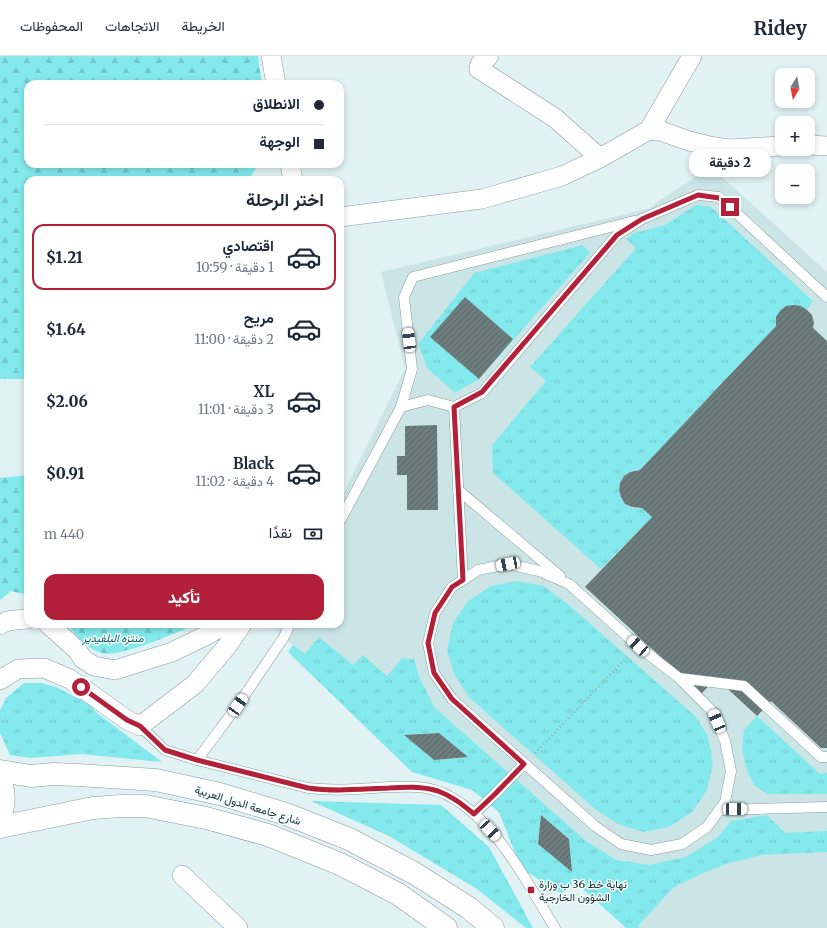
<!DOCTYPE html>
<html lang="ar">
<meta charset="utf-8">
<style>
:root{--surface:#fff;--page:#f6f6f7;--text:#1f2937;--muted:#747a83;--line:#e0e1e3;--accent:#b32039}
body{margin:0;font-family:Merriweather,Vazirmatn,serif;background:var(--page);color:var(--text);direction:rtl;height:100vh;display:flex;flex-direction:column;font-size:15px;white-space:nowrap}
*{box-sizing:border-box;margin:0}
p{font-size:13px;color:var(--muted)}
.icon{flex:none;width:22px;height:22px;fill:none;stroke:currentColor;stroke-width:2;stroke-linecap:round;stroke-linejoin:round}
.map{position:relative;flex:1;overflow:hidden;direction:ltr}
.details{position:absolute;left:24px;top:120px;width:320px;height:452px;display:flex;flex-direction:column;background:var(--surface);border-radius:12px;box-shadow:0 2px 6px #0003;direction:rtl}
.details>*{flex:none}
.hud{position:absolute;left:24px;top:24px;width:320px;height:88px;border-radius:12px;box-shadow:0 2px 6px #0003;direction:rtl;display:grid;align-content:center;height:88px;padding:0 20px;background:var(--surface)}
.needle{width:26px;rotate:190deg}
.fabs{position:absolute;left:775px;top:12px;display:grid;gap:8px}
.fabs a{display:grid;place-items:center;width:40px;height:40px;border-radius:8px;background:var(--surface);box-shadow:0 2px 6px #0003;font-size:20px}
.end{position:absolute;width:18px;height:18px;margin:-9px;border:5px solid #b32039;background:#fff;box-shadow:0 0 0 2px #fff}
.from{border-radius:50%}
.bubble{position:absolute;height:28px;border-radius:12px;background:var(--surface);box-shadow:0 2px 6px #0003;font-size:13px;font-weight:800;line-height:28px;text-align:center;direction:rtl}
.car{position:absolute;width:12px;height:24px;margin:-12px -6px;border-radius:5px;box-shadow:0 0 3px 1px #0007;background:linear-gradient(#fff 24%,#345 0 40%,#fff 0 76%,#345 0 86%,#fff 0)}
.hud b{display:flex;align-items:center;gap:14px;height:38px;font-size:15px}
.hud b+b{border-top:1px solid var(--line)}
.hud i{width:10px;height:10px;background:var(--text)}
ul{padding:0;list-style:none}
li{display:flex;align-items:center;gap:12px;height:66px;margin:0 8px 6px;padding:0 12px;border:2px solid transparent;border-radius:12px}
li div{flex:1}
li b{display:block;font-size:15px}
li em{font-style:normal;font-weight:800}
li.on{border-color:var(--accent)}
li>.icon{width:36px;height:36px;stroke-width:1.5}
h2{padding:0 20px;font-size:18px;line-height:48px}
.pay{display:flex;align-items:center;gap:10px;height:44px;padding:0 20px;font-size:15px}
.pay p{margin-inline-start:auto}
.button{display:flex;gap:8px;margin-top:auto;padding:8px 20px}
.button a{flex:1;height:46px;border-radius:12px;background:var(--accent);color:#fff;font-size:16px;font-weight:800;line-height:46px;text-align:center}
header{display:flex;align-items:center;gap:24px;box-sizing:border-box;height:56px;padding:0 20px;background:var(--surface);border-bottom:1px solid var(--line)}
header strong{font-size:19px}
nav{display:flex;gap:22px;margin-inline-start:auto;font-size:14px}
.map>svg:first-child{display:block}
.built{fill:#cbe5e6}
.grass{fill:url(#grass-tufts);fill-rule:evenodd}
.forest{fill:url(#forest-firs)}
.building{fill:url(#building-hatch)}
.lines{fill:none;stroke-linecap:round;stroke-linejoin:round}
.lane-casing{stroke:#8a9a9a;stroke-width:11}
.street-casing{stroke:#8a9a9a;stroke-width:20}
.secondary-casing{stroke:#8a9a9a;stroke-width:23}
.path{stroke:#a0aeaf;stroke-width:2.5;stroke-dasharray:1 3;stroke-linecap:butt}
.lane{stroke:#fff;stroke-width:10}
.street{stroke:#fff;stroke-width:19}
.secondary{stroke:#fff;stroke-width:22}
.route{stroke:#b32039;stroke-width:5}
.poi-dot{fill:#b32039;stroke:#f0ffff;stroke-width:1.5}
.labels{text-anchor:middle;stroke-width:3;stroke-linejoin:round;paint-order:stroke}
.park-label{font-size:11px;font-style:italic;fill:#1a5759;stroke:#f0ffff}
.street-label{font-size:11px;fill:#242b2b;stroke:#f0ffff}
.poi-label{font-size:11px;fill:#242b2b;stroke:#f0ffff;text-anchor:start}
</style>
<header>
<strong>Ridey</strong>
<nav><a>الخريطة</a><a>الاتجاهات</a><a>المحفوظات</a></nav>
</header>
<div class="map">
<svg width="827" height="872" viewBox="0 0 827 872">
<defs>
<pattern id="grass-tufts" width="24" height="20" patternUnits="userSpaceOnUse"><rect width="24" height="20" fill="#83e9ed"/><path d="M3 7l-1-3M5 7V3M7 7l1-3M15 17l-1-3M17 17v-4M19 17l1-3" fill="none" stroke="#71c8cb"/></pattern>
<pattern id="forest-firs" width="22" height="20" patternUnits="userSpaceOnUse"><rect width="22" height="20" fill="#83e9ed"/><path d="M5 1l3.5 6h-7zM16 11l3.5 6h-7z" fill="#71c8cb"/></pattern>
<pattern id="building-hatch" width="6" height="6" patternUnits="userSpaceOnUse"><rect width="6" height="6" fill="#6d7d7d"/><path d="M-1 1l2-2M0 6l6-6M5 7l2-2" fill="none" stroke="#596767"/></pattern>
</defs>
<rect width="100%" height="100%" fill="#e0f2f3"/>
<path class="built" d="M 711,111 L 827,216 L 827,872 L 641,872 L 538,788 L 540,775 L 434,704 L 275,574 L 278,568 L 340,568 L 340,444 L 405,313 L 381,216 L 647,153 Z"/>
<g class="grass">
<path d="M 696,149 L 711,151 L 813,245 L 807,254 C 792,245 776,251 776,270 L 640,414 C 610,413 615,458 642,452 L 652,461 L 601,513 L 493,417 L 492,389 L 546,325 L 530,311 L 636,192 L 626,183 L 634,177 L 665,169 Z"/>
<path d="M 583,189 L 590,197 L 479,323 L 455,337 L 427,312 L 418,288 L 474,217 Z"/>
<path d="M 517,525 L 544,530 L 569,549 L 695,660 L 708,680 L 713,707 L 707,734 L 692,756 L 669,771 L 643,776 L 618,768 L 595,753 L 469,641 L 454,618 L 447,594 L 453,567 L 468,545 L 491,530 Z"/>
<path d="M 319,581 L 353,609 L 363,599 L 387,620 L 402,602 L 414,603 L 419,621 L 435,652 L 586,785 L 616,804 L 649,809 L 685,801 L 717,782 L 731,765 L 767,759 L 785,777 L 827,775 L 827,796 L 762,799 L 726,808 L 701,818 L 673,832 L 638,870 L 641,872 L 626,872 L 575,826 L 561,838 L 521,812 L 499,756 L 472,734 L 412,716 L 288,596 L 293,589 L 305,598 ZM 439,677 L 468,701 L 434,704 L 404,679 ZM 541,759 L 569,783 L 572,816 L 538,788 Z"/>
<path d="M 24,627 L 41,627 L 56,631 L 89,648 L 97,657 L 162,706 L 81,698 L 30,702 L 10,699 L 0,677 L 0,654 L 6,642 Z"/>
<path d="M 757,660 L 820,718 L 827,717 L 827,738 L 767,738 L 754,729 L 746,712 L 742,692 L 744,674 Z"/>
<path d="M 311,745 L 441,749 L 489,791 L 533,872 L 526,872 L 477,833 L 389,780 Z"/>
</g>
<g class="forest">
<path d="M 0,0 L 258,0 L 262,28 L 28,28 L 28,108 L 258,108 L 249,124 L 28,124 L 28,323 L 0,323 Z"/>
<path d="M 28,419 L 28,539 L 11,535 L 0,544 L 0,422 Z"/>
<path d="M 67,568 L 196,568 C 179,576 119,602 102,597 C 86,593 77,580 67,568 Z"/>
</g>
<g class="building">
<path d="M 465,241 L 513,283 L 479,323 L 430,281 Z"/>
<path d="M 794,249 L 801,250 L 807,254 L 812,259 L 814,267 L 813,272 L 827,285 L 827,692 L 821,692 L 771,645 L 757,660 L 716,622 L 701,638 L 585,531 L 652,461 L 642,452 L 632,451 L 625,448 L 621,441 L 619,434 L 620,427 L 624,420 L 630,416 L 640,414 L 776,270 L 776,261 L 780,255 L 786,250 Z"/>
<path d="M 437,369 L 438,454 L 407,454 L 407,419 L 397,419 L 397,400 L 405,400 L 405,370 Z"/>
<path d="M 439,677 L 468,701 L 434,704 L 404,679 Z"/>
<path d="M 541,759 L 569,783 L 572,816 L 538,788 Z"/>
</g>
<g class="lines">
<g class="lane-casing">
<g id="lane">
<path d="M 401,351 L 428,344 L 454,351 L 482,337 L 617,179 L 642,163 L 698,139 L 719,141 L 827,241"/>
<path d="M 454,351 L 463,524"/>
<path d="M 458,434 L 560,520"/>
<path d="M 340,465 L 401,351 L 412,313 L 404,241 L 413,221 L 634,165"/>
<path d="M 508,508 L 539,515 L 569,528 L 638,590 L 679,622 L 713,656 L 725,685 L 731,715 L 725,746 L 707,771 L 682,788 L 651,794 L 621,788 L 595,770 L 452,643 L 434,617 L 428,587 L 435,557 L 452,531 L 463,524 L 478,514 Z"/>
<path d="M 679,622 L 744,630 L 821,701 L 827,701"/>
<path d="M 140,670 L 165,694 L 197,704 L 308,732 C 345,737 381,729 418,731 C 482,735 525,824 555,872"/>
<path d="M 197,704 L 238,649 L 284,581 L 290,568"/>
<path d="M 720,754 L 827,751"/>
<path d="M 474,758 L 495,738 L 524,708"/>
</g>
</g>
<g class="street-casing">
<g id="street">
<path d="M 271,0 L 276,28"/>
<path d="M 489,0 L 480,8 L 479,13 L 555,62 L 600,102"/>
<path d="M 649,74 L 692,0"/>
<path d="M 808,89 L 827,90"/>
<path d="M 290,108 L 293,124"/>
<path d="M 340,161 L 482,143 L 562,120 L 600,102 L 649,74 L 661,75 L 686,84 L 709,90 L 729,93 L 782,90"/>
<path d="M 48,568 L 77,594 L 83,603 L 94,610 L 115,614 L 172,596 L 207,579 L 226,568"/>
<path d="M 0,569 C 7,563 19,564 28,563"/>
<path d="M 0,624 L 18,613 L 44,612 L 70,623 L 127,664 L 140,670 L 195,628 L 228,589 L 242,568"/>
<path d="M 182,819 L 238,872"/>
</g>
</g>
<g class="secondary-casing">
<g id="secondary">
<path d="M 0,715 L 31,720 L 53,718 L 78,719 L 156,724 L 220,738 L 286,758 L 349,783 L 414,817 L 469,852 L 493,872"/>
<path d="M 0,724 C 5,738 5,747 0,761"/>
<path d="M 0,771 L 93,752 L 121,750 L 145,750 L 206,762 L 268,779 L 340,808 L 398,838 L 446,872"/>
</g>
</g>
<path class="path" d="M 535,697 L 628,600"/>
<use href="#lane" class="lane"/>
<use href="#street" class="street"/>
<use href="#secondary" class="secondary"/>
</g>
<g class="lines">
<path class="route" d="M 81,631 L 127,664 L 140,670 L 165,694 L 197,704 L 308,732 C 335,736 362,733 389,732 C 405,731 422,730 438,735 C 452,740 463,749 474,758 L 495,738 L 524,708 L 452,643 L 434,617 L 428,587 L 435,557 L 452,531 L 463,524 L 454,351 L 482,336 L 617,179 L 642,163 L 698,139 L 719,142 L 730,151"/>
</g>
<rect class="poi-dot" x="527" y="830" width="8" height="8" rx="2"/>
<g class="labels">
<g class="park-label">
<text x="113" y="586">منتزه البلفيدير</text>
</g>
<g class="street-label">
<text transform="translate(248 749) rotate(17)" y="4">شارع جامعة الدول العربية</text>
</g>
<g class="poi-label">
<text x="539" y="832">نهاية خط 36 ب وزارة<tspan x="539" dy="13">الشؤون الخارجية</tspan></text>
</g>
</g>
</svg>
<div class="fabs">
<a><svg class="needle" viewBox="-14 -14 28 28"><path d="M0-13l5 13h-10z" fill="#e53935"/><path d="M0 13l5-13h-10z" fill="#747a83"/></svg></a>
<a>+</a>
<a>−</a>
</div>
<i class="end from" style="left:81px;top:631px"></i>
<i class="end" style="left:730px;top:151px"></i>
<div class="bubble" style="left:689px;top:93px;width:82px">2 دقيقة</div>
<i class="car" style="left:409px;top:284px;rotate:353deg"></i>
<i class="car" style="left:508px;top:508px;rotate:259deg"></i>
<i class="car" style="left:638px;top:590px;rotate:312deg"></i>
<i class="car" style="left:238px;top:649px;rotate:34deg"></i>
<i class="car" style="left:717px;top:665px;rotate:337deg"></i>
<i class="car" style="left:735px;top:753px;rotate:89deg"></i>
<i class="car" style="left:490px;top:774px;rotate:137deg"></i>
<div class="hud">
<b><i class="from"></i>الانطلاق</b>
<b><i></i>الوجهة</b>
</div>
<section class="details">
<h2>اختر الرحلة</h2>
<ul>
<li class="on"><svg class="icon" aria-label="car" viewBox="0 0 24 24"><path d="M5 17H2v-5l4-1 3-4h7l3 4 3 1v5h-3M9 17h6M6 11h13"/><circle cx="7" cy="17" r="2"/><circle cx="17" cy="17" r="2"/></svg><div><b>اقتصادي</b><p>1 دقيقة · 10:59</p></div><em>$1.21</em></li>
<li><svg class="icon" aria-label="car" viewBox="0 0 24 24"><path d="M5 17H2v-5l4-1 3-4h7l3 4 3 1v5h-3M9 17h6M6 11h13"/><circle cx="7" cy="17" r="2"/><circle cx="17" cy="17" r="2"/></svg><div><b>مريح</b><p>2 دقيقة · 11:00</p></div><em>$1.64</em></li>
<li><svg class="icon" aria-label="car" viewBox="0 0 24 24"><path d="M5 17H2v-5l4-1 3-4h7l3 4 3 1v5h-3M9 17h6M6 11h13"/><circle cx="7" cy="17" r="2"/><circle cx="17" cy="17" r="2"/></svg><div><b>XL</b><p>3 دقيقة · 11:01</p></div><em>$2.06</em></li>
<li><svg class="icon" aria-label="car" viewBox="0 0 24 24"><path d="M5 17H2v-5l4-1 3-4h7l3 4 3 1v5h-3M9 17h6M6 11h13"/><circle cx="7" cy="17" r="2"/><circle cx="17" cy="17" r="2"/></svg><div><b>Black</b><p>4 دقيقة · 11:02</p></div><em>$0.91</em></li>
</ul>
<div class="pay"><svg class="icon" aria-label="cash" viewBox="0 0 24 24"><path d="M3 7h18v10H3z"/><circle cx="12" cy="12" r="2"/></svg>نقدًا<p>440 m</p></div>
<div class="button"><a>تأكيد</a></div>
</section>
</div>
